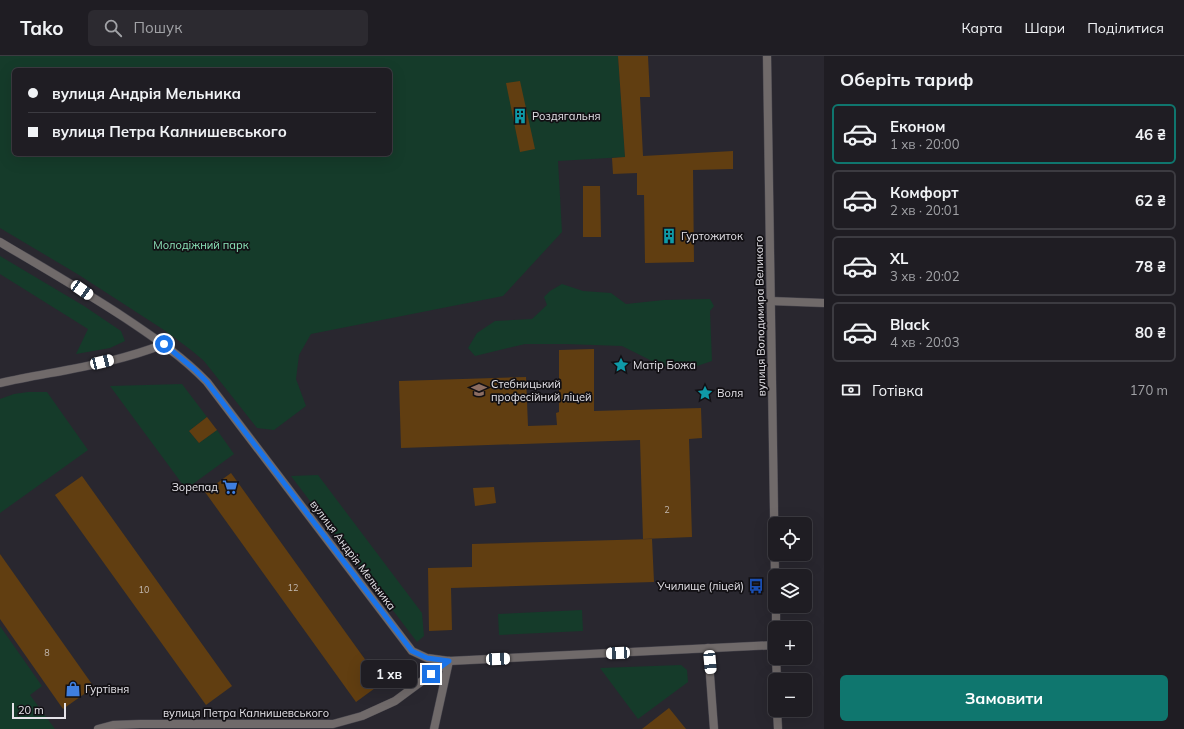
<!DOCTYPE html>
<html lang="uk">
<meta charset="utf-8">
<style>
:root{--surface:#1f1d23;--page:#2c2a30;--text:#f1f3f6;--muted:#a1a2a6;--line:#3c3b41;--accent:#0f766e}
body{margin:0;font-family:Mulish,sans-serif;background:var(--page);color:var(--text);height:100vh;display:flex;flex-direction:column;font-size:15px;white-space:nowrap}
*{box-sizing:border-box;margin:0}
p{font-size:13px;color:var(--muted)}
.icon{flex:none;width:22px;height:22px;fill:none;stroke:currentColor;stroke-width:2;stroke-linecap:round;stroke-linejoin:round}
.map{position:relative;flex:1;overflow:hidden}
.drawer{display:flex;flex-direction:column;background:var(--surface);width:360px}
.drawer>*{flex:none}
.hud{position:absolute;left:12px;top:12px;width:380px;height:88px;border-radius:6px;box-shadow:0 4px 16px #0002,0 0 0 1px var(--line);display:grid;align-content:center;height:88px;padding:0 16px;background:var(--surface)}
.fabs{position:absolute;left:768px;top:461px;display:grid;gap:8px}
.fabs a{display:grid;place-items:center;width:44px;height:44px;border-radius:6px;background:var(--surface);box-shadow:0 4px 16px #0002,0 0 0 1px var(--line);font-size:20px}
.scale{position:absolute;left:12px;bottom:10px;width:54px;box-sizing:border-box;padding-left:4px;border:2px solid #e5e3e9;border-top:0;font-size:11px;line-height:14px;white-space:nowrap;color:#e5e3e9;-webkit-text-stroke:3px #121014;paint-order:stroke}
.end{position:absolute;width:18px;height:18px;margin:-9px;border:5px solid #1a73e8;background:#fff;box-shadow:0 0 0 2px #fff}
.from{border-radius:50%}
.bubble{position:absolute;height:28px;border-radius:6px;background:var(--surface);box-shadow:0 4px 16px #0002,0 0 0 1px var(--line);font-size:13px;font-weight:700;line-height:28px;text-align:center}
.car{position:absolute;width:12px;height:24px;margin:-12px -6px;border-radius:5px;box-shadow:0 0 3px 1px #0007;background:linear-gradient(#fff 24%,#345 0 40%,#fff 0 76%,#345 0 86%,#fff 0)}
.hud b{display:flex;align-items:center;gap:14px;height:38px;font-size:15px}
.hud b+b{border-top:1px solid var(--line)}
.hud i{width:10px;height:10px;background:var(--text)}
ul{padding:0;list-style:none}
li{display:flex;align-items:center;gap:12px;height:60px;margin:0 8px 6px;padding:0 8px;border:2px solid var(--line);border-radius:6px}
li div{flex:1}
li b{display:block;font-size:15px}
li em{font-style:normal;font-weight:700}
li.current{border-color:var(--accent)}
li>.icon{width:36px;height:36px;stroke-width:1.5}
h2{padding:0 16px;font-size:18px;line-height:48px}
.pay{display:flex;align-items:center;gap:10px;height:44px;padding:0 16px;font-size:15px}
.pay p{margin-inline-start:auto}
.button{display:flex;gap:8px;margin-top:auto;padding:8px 16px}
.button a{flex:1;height:46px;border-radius:6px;background:var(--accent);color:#fff;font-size:16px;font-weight:700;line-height:46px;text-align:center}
header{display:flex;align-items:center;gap:24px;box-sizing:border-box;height:56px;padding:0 20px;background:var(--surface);border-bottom:1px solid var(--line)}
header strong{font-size:19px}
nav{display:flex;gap:22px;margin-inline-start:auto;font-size:14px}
.search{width:280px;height:36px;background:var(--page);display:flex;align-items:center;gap:10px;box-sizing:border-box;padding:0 14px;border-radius:6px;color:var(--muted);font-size:15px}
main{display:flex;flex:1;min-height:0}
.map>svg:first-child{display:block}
.green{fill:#153b2a;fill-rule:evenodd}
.building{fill:#613e11}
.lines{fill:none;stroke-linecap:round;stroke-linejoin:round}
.service-casing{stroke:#47454d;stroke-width:9}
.minor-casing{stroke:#47454d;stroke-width:9}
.tertiary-casing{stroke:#47454d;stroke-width:9}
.service{stroke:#706a6a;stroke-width:8}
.minor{stroke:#706a6a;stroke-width:8}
.tertiary{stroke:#706a6a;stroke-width:8}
.route{stroke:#1a73e8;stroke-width:5}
.labels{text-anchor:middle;stroke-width:3.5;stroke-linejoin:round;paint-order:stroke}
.number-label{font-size:9px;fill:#c4bab3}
.poi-label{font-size:11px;fill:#e5e3e9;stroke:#121014;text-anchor:start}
.park-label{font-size:11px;fill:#8de5ba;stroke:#121014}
.street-label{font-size:11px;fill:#e5e3e9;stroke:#121014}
</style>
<header>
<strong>Tako</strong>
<div class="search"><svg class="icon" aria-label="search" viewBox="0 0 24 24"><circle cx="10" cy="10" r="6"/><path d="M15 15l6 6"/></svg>Пошук</div>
<nav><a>Карта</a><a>Шари</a><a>Поділитися</a></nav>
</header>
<main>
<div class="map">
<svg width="824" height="673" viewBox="0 0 824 673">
<rect width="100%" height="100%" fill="#29272f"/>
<g class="green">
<path d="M 0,0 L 618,0 L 625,101 L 558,105 L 562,176 L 503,240 L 311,278 L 299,299 L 296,323 L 306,350 L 274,374 L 257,372 L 204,305 L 191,294 L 164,274 L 79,219 L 0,172 ZM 14,14 L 390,14 L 390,98 L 14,98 Z"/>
<path d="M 0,200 L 84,250 L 121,275 L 125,285 L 110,292 L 76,298 L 88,273 L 0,218 Z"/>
<path d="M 562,228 L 583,235 L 611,237 L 626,248 L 664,244 L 710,243 L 714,250 L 710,255 L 712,305 L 685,314 L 660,309 L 622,290 L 566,288 L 525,288 L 475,300 L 468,292 L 477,277 L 495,265 L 532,263 L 547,249 L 544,241 L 550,235 Z"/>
<path d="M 182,328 L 207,361 L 189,375 L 199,387 L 217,374 L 234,398 L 186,433 L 110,330 Z"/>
<path d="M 28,336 L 47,336 L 88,394 L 0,457 L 0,343 L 14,338 Z"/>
<path d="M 318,419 L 422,557 L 424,580 L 417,586 L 291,420 Z"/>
<path d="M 582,554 L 583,575 L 499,579 L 498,558 Z"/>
<path d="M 0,570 L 42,630 L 30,639 L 55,673 L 0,673 Z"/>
<path d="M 681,609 L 687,614 L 688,626 L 638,663 L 600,612 Z"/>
</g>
<g class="building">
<path d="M 618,0 L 648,0 L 650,41 L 640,41 L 643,100 L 733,95 L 733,113 L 693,114 L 694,206 L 645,207 L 644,139 L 637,139 L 637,117 L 613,118 L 612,102 L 625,101 Z"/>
<path d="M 520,25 L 535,93 L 520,96 L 506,27 Z"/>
<path d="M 583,130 L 600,130 L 601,181 L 583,181 Z"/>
<path d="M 594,293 L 594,355 L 701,352 L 702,382 L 689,383 L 692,481 L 643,483 L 640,384 L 401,392 L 399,325 L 526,321 L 528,370 L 557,369 L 556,357 L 559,356 L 559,294 Z"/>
<path d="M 207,361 L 217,374 L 199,387 L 189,375 Z"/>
<path d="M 231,417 L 382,627 L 356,646 L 205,436 Z"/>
<path d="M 82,420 L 232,630 L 206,649 L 55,439 Z"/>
<path d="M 494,431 L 496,447 L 475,450 L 473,432 Z"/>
<path d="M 652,483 L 654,526 L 451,532 L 452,574 L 429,575 L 428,512 L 472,511 L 472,488 Z"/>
<path d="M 0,498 L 94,631 L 63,653 L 0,563 Z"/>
<path d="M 669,652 L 686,673 L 642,673 Z"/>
</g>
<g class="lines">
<g class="service-casing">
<g id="service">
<path d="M 0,327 C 54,315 112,309 164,288"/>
<path d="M 708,592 L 714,673"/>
<path d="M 434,673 L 449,605"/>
</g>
</g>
<g class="minor-casing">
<g id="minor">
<path d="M 0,186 C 42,211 84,235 125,262 C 155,282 183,301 207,326 L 412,595 L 427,602 L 449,605 L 775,589"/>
<path d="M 770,245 L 824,247"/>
<path d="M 98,673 L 113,669 L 140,668 L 333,668 L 362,660 L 395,645 L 449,605"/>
</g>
</g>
<g class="tertiary-casing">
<g id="tertiary">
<path d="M 767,0 L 775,520"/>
<path d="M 776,550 L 776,572"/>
<path d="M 776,602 L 777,624"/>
<path d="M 777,654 L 778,673"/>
</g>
</g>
<use href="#service" class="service"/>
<use href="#minor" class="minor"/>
<use href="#tertiary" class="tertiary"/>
</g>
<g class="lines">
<path class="route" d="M 164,288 L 194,313 L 207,326 L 412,595 L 427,602 L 449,605 L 431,618"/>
</g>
<defs>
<g id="building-bare" transform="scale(1.2)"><path d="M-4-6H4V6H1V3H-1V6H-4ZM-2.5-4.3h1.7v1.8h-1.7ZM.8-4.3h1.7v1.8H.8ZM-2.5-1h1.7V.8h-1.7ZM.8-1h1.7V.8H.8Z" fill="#0f9aa8" stroke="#121014" stroke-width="2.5" paint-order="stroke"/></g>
<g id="sight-bare" transform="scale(1.2)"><path d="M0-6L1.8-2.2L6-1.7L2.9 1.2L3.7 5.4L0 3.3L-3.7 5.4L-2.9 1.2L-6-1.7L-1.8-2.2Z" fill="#0f9aa8" stroke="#121014" stroke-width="2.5" paint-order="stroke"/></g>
<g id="university-bare" transform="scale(1.2)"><path d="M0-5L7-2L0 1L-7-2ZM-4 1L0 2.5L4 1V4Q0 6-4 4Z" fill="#8d6e63" stroke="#121014" stroke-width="2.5" paint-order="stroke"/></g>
<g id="supermarket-bare" transform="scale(1.2)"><path d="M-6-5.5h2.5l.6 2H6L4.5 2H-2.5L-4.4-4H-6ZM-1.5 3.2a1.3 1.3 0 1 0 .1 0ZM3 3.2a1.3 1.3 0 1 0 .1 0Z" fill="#3f7fe0" stroke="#121014" stroke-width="2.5" paint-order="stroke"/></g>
<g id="bus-bare" transform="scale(1.2)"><path d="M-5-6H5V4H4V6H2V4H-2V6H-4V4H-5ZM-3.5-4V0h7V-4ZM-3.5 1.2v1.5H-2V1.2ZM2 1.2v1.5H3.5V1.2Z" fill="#1a4fb4" stroke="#121014" stroke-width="2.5" paint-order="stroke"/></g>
<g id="shop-bare" transform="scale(1.2)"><path d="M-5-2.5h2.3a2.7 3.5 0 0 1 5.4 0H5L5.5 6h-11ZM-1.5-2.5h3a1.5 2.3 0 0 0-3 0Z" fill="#3f7fe0" stroke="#121014" stroke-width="2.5" paint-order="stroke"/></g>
</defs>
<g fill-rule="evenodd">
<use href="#building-bare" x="520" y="60"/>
<use href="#building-bare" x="669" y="180"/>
<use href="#sight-bare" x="621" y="309"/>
<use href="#university-bare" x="479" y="334"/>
<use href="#sight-bare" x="705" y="337"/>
<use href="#supermarket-bare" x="230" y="431"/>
<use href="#bus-bare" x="756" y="530"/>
<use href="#shop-bare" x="73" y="633"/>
</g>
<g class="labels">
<g class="number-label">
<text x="667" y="457">2</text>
<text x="293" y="535">12</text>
<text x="144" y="537">10</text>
<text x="47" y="600">8</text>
</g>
<g class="poi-label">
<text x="532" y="64">Роздягальня</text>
<text x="681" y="184">Гуртожиток</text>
<text x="633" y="313">Матір Божа</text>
<text x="491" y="332">Стебницький<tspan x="491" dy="13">професійний ліцей</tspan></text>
<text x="717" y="341">Воля</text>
<text x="218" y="435" text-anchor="end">Зорепад</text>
<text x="744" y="534" text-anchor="end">Училище (ліцей)</text>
<text x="85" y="637">Гуртівня</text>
</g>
<g class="park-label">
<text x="201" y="193">Молодіжний парк</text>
</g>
<g class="street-label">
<text transform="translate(760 260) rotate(-91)" y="4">вулиця Володимира Великого</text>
<text transform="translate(353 499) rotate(53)" y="4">вулиця Андрія Мельника</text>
<text x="246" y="661">вулиця Петра Калнишевського</text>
</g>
</g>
</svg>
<div class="fabs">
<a><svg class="icon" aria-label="locate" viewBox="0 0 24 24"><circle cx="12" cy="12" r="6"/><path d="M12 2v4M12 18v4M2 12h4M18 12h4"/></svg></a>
<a><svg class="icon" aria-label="layers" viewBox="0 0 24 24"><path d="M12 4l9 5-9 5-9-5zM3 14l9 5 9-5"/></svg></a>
<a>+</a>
<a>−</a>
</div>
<div class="scale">20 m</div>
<i class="end from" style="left:164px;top:288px"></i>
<i class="end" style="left:431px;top:618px"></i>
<div class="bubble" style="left:361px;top:604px;width:56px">1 хв</div>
<i class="car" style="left:82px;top:234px;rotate:124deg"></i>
<i class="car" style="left:102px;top:306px;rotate:76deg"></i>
<i class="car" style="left:618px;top:597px;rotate:267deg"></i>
<i class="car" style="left:498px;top:603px;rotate:87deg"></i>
<i class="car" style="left:710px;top:606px;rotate:175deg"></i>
<div class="hud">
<b><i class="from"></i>вулиця Андрія Мельника</b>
<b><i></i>вулиця Петра Калнишевського</b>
</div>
</div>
<section class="drawer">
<h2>Оберіть тариф</h2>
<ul>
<li class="current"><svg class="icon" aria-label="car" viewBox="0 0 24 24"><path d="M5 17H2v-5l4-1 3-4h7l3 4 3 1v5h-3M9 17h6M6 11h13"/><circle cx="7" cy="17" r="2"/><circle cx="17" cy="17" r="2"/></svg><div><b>Економ</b><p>1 хв · 20:00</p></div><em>46 ₴</em></li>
<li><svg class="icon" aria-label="car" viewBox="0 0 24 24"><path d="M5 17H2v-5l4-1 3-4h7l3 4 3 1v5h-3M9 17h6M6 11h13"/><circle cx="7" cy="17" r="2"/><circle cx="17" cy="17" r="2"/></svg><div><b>Комфорт</b><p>2 хв · 20:01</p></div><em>62 ₴</em></li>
<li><svg class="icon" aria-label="car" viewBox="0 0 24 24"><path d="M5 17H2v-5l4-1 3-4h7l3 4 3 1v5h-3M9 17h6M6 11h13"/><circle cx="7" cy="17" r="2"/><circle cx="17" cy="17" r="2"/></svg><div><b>XL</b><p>3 хв · 20:02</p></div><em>78 ₴</em></li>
<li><svg class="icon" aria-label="car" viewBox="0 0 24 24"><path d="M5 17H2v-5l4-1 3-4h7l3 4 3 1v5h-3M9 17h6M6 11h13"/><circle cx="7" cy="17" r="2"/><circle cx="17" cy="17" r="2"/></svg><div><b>Black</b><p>4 хв · 20:03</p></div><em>80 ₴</em></li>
</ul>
<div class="pay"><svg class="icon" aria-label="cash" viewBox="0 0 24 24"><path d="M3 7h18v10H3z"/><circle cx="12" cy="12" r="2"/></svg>Готівка<p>170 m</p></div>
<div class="button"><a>Замовити</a></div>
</section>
</main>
